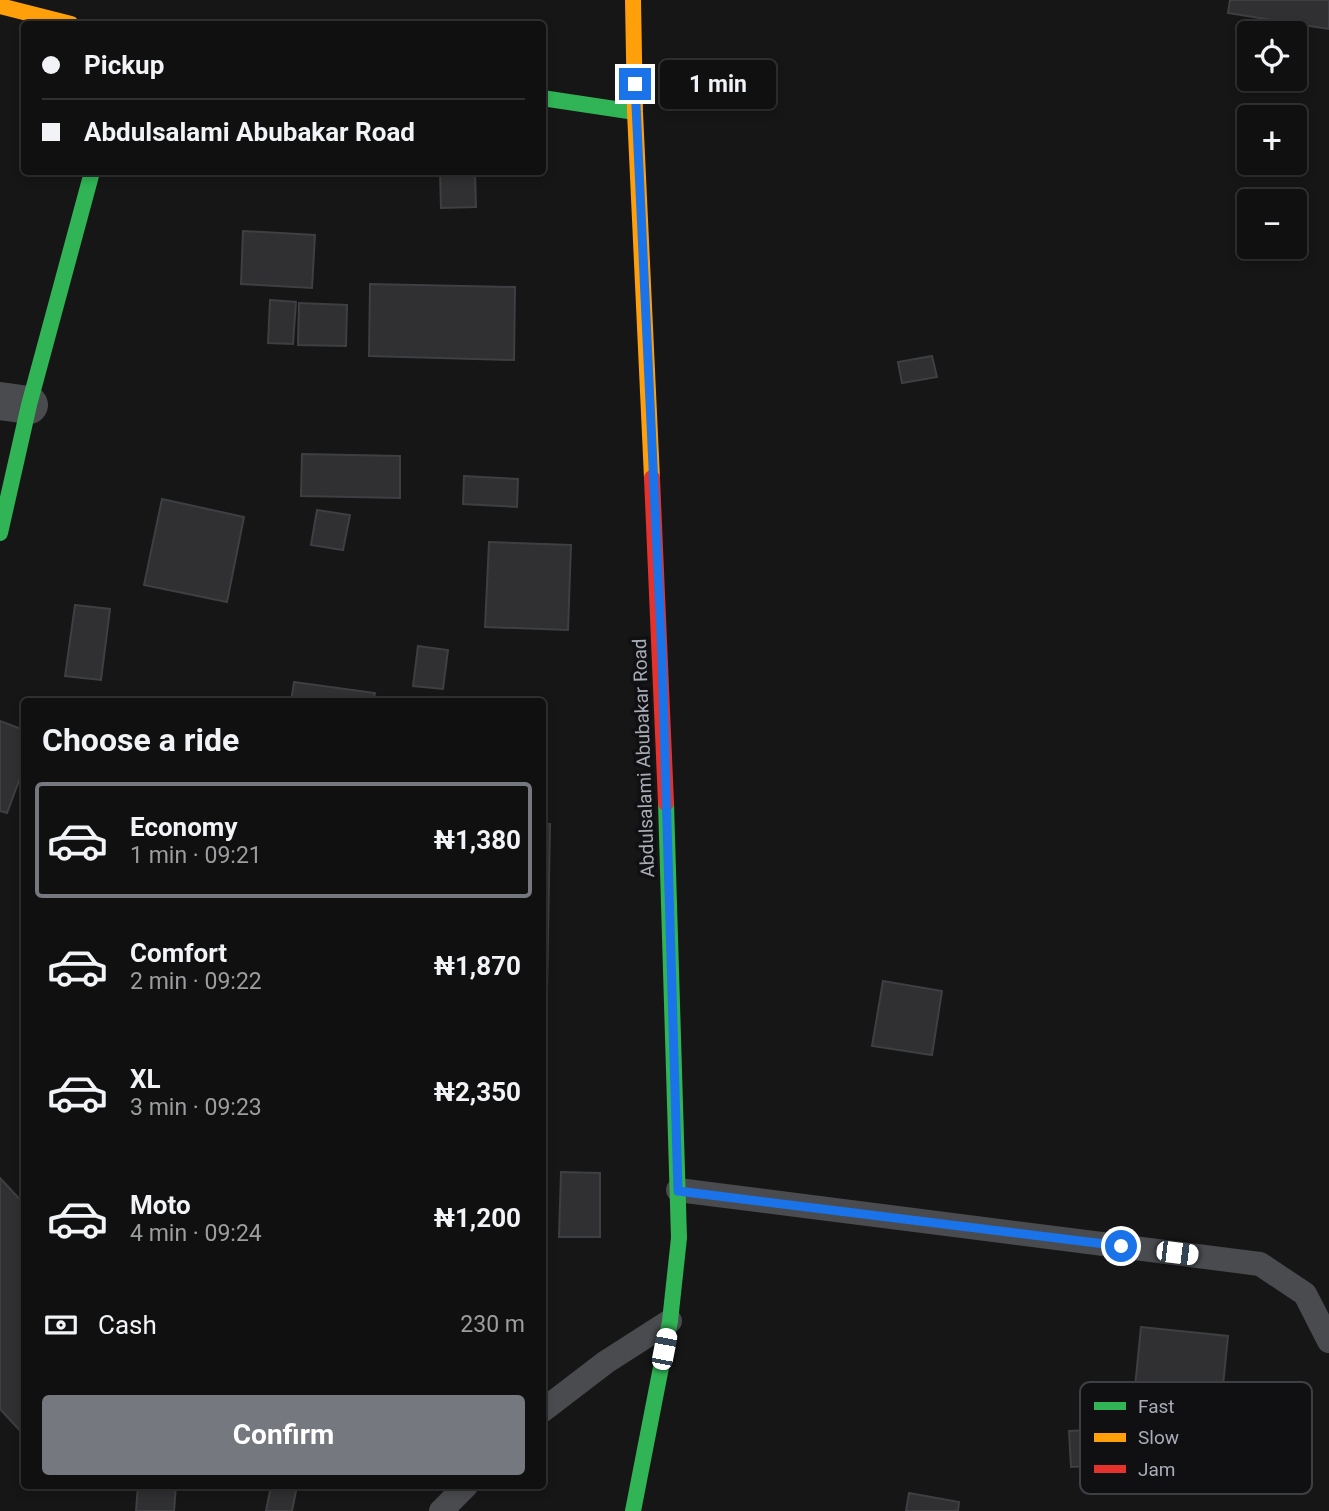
<!DOCTYPE html>
<meta charset="utf-8">
<style>
:root{--surface:#101010;--page:#1e1e1e;--text:#f1f3f6;--muted:#9c9d9f;--line:#303030;--accent:#75787e}
body{margin:0;font-family:Roboto,sans-serif;background:var(--page);color:var(--text);height:100vh;display:flex;flex-direction:column;font-size:26px;white-space:nowrap}
*{box-sizing:border-box;margin:0}
p{font-size:23px;color:var(--muted)}
.icon{flex:none;width:38px;height:38px;fill:none;stroke:currentColor;stroke-width:2;stroke-linecap:round;stroke-linejoin:round}
.map{position:relative;flex:1;overflow:hidden}
.details{position:absolute;left:21px;top:698px;width:525px;height:791px;display:flex;flex-direction:column;background:var(--surface);border-radius:7px;box-shadow:0 4px 10px #0003,0 0 0 2px var(--line)}
.details>*{flex:none}
.top-card{position:absolute;left:21px;top:21px;width:525px;height:154px;border-radius:7px;box-shadow:0 4px 10px #0003,0 0 0 2px var(--line);display:grid;align-content:center;height:154px;padding:0 21px;background:var(--surface)}
.tools{position:absolute;left:1237px;top:21px;display:grid;gap:14px}
.tools a{display:grid;place-items:center;width:70px;height:70px;border-radius:7px;background:var(--surface);box-shadow:0 4px 10px #0003,0 0 0 2px var(--line);font-size:35px}
.end{position:absolute;width:32px;height:32px;margin:-16px;border:9px solid #1a73e8;background:#fff;box-shadow:0 0 0 4px #fff}
.from{border-radius:50%}
.bubble{position:absolute;height:49px;border-radius:7px;background:var(--surface);box-shadow:0 4px 10px #0003,0 0 0 2px var(--line);font-size:23px;font-weight:700;line-height:49px;text-align:center}
.car{position:absolute;width:21px;height:42px;margin:-21px -10px;border-radius:9px;box-shadow:0 0 5px 2px #0007;background:linear-gradient(#fff 24%,#345 0 40%,#fff 0 76%,#345 0 86%,#fff 0)}
.top-card b{display:flex;align-items:center;gap:24px;height:66px;font-size:26px}
.top-card b+b{border-top:2px solid var(--line)}
.top-card i{width:18px;height:18px;background:var(--text)}
ul{padding:0;list-style:none}
li{display:flex;align-items:center;gap:21px;height:116px;margin:0 14px 10px;padding:0 7px;border:4px solid transparent;border-radius:7px}
li div{flex:1}
li b{display:block;font-size:26px}
li em{font-style:normal;font-weight:700}
li.current{border-color:var(--accent)}
li>.icon{width:63px;height:63px;stroke-width:1.5}
h2{padding:0 21px;font-size:32px;line-height:84px}
.pay{display:flex;align-items:center;gap:18px;height:77px;padding:0 21px;font-size:26px}
.pay p{margin-inline-start:auto}
.primary-button{display:flex;gap:14px;margin-top:auto;padding:14px 21px}
.primary-button a{flex:1;height:80px;border-radius:7px;background:var(--accent);color:#fff;font-size:28px;font-weight:700;line-height:80px;text-align:center}
.map>svg:first-child{display:block}
.building{fill:#303032;stroke:#3e3f42;stroke-width:2}
.lines{fill:none;stroke-linecap:round;stroke-linejoin:round}
.lane{stroke:#4a4b4f;stroke-width:24}
.street{stroke:#4a4b4f;stroke-width:38}
.fast{stroke:#30b455;stroke-width:16}
.slow{stroke:#ff9f0a;stroke-width:16}
.jam{stroke:#e5322d;stroke-width:16}
.route{stroke:#1a73e8;stroke-width:9}
.labels{text-anchor:middle;stroke-width:7;stroke-linejoin:round;paint-order:stroke}
.street-label{font-size:19px;fill:#a8acb6;stroke:#101012}
.key{fill:#101012;stroke:#3e3f43;stroke-width:2}
.key-label{font-size:19px;fill:#a8acb6}
</style>
<div class="map">
<svg width="1329" height="1511" viewBox="0 0 1329 1511">
<rect width="100%" height="100%" fill="#161616"/>
<g class="building">
<path d="M 1230,0 L 1329,0 L 1329,29 L 1228,13 Z"/>
<path d="M 440,172 L 475,172 L 476,207 L 441,208 Z"/>
<path d="M 243,231 L 315,235 L 312,288 L 241,284 Z"/>
<path d="M 370,284 L 515,287 L 514,360 L 369,356 Z"/>
<path d="M 270,300 L 296,302 L 293,344 L 268,343 Z"/>
<path d="M 299,303 L 347,305 L 346,346 L 298,345 Z"/>
<path d="M 932,356 L 937,377 L 902,383 L 898,362 Z"/>
<path d="M 302,454 L 400,456 L 400,498 L 301,496 Z"/>
<path d="M 464,476 L 518,479 L 517,507 L 463,504 Z"/>
<path d="M 162,499 L 244,517 L 227,602 L 144,585 Z"/>
<path d="M 317,510 L 350,515 L 343,550 L 311,545 Z"/>
<path d="M 489,542 L 571,545 L 568,630 L 485,627 Z"/>
<path d="M 75,605 L 110,609 L 101,680 L 65,676 Z"/>
<path d="M 418,646 L 448,650 L 443,689 L 413,686 Z"/>
<path d="M 294,682 L 375,693 L 373,702 L 291,702 Z"/>
<path d="M 0,721 L 24,730 L 24,767 L 7,813 L 0,811 Z"/>
<path d="M 542,824 L 550,824 L 545,1106 L 542,1106 Z"/>
<path d="M 883,981 L 942,991 L 932,1055 L 872,1046 Z"/>
<path d="M 561,1172 L 600,1173 L 600,1237 L 559,1237 Z"/>
<path d="M 0,1178 L 24,1204 L 24,1435 L 0,1409 Z"/>
<path d="M 1141,1327 L 1228,1336 L 1220,1415 L 1133,1407 Z"/>
<path d="M 1111,1429 L 1113,1465 L 1071,1467 L 1069,1431 Z"/>
<path d="M 138,1486 L 176,1486 L 174,1511 L 136,1511 Z"/>
<path d="M 271,1486 L 297,1486 L 292,1511 L 266,1511 Z"/>
<path d="M 909,1493 L 959,1502 L 958,1511 L 906,1511 Z"/>
</g>
<g class="lines">
<g class="lane">
<path d="M 678,1190 L 1260,1264 L 1305,1294 L 1329,1341"/>
<path d="M 542,1411 L 606,1362 L 670,1321"/>
<path d="M 441,1511 L 466,1486"/>
</g>
<path class="street" d="M 0,401 L 29,405"/>
<g class="fast">
<path d="M 542,98 L 635,112"/>
<path d="M 0,533 L 29,405 L 92,172"/>
<path d="M 633,1511 L 670,1321 L 679,1238 L 666,803"/>
</g>
<g class="slow">
<path d="M 633,0 L 635,112 L 652,478"/>
<path d="M 0,6 L 71,24"/>
</g>
<path class="jam" d="M 652,478 L 666,803"/>
</g>
<g class="lines">
<path class="route" d="M 635,84 L 662,657 L 678,1191 L 1121,1246"/>
</g>
<g class="labels">
<g class="street-label">
<text transform="translate(643 758) rotate(-92)" y="7">Abdulsalami Abubakar Road</text>
</g>
</g>
<rect x="1080" y="1382" width="232" height="112" rx="10" class="key"/>
<rect x="1094" y="1402" width="32" height="8" fill="#30b455"/>
<rect x="1094" y="1433" width="32" height="9" fill="#ff9f0a"/>
<rect x="1094" y="1465" width="32" height="8" fill="#e5322d"/>
<g class="key-label">
<text x="1138" y="1413">Fast</text>
<text x="1138" y="1444">Slow</text>
<text x="1138" y="1476">Jam</text>
</g>
</svg>
<div class="tools">
<a><svg class="icon" aria-label="locate" viewBox="0 0 24 24"><circle cx="12" cy="12" r="6"/><path d="M12 2v4M12 18v4M2 12h4M18 12h4"/></svg></a>
<a>+</a>
<a>−</a>
</div>
<i class="end from" style="left:1121px;top:1246px"></i>
<i class="end" style="left:635px;top:84px"></i>
<div class="bubble" style="left:660px;top:60px;width:116px">1 min</div>
<i class="car" style="left:1177px;top:1253px;rotate:97deg"></i>
<i class="car" style="left:664px;top:1349px;rotate:11deg"></i>
<div class="top-card">
<b><i class="from"></i>Pickup</b>
<b><i></i>Abdulsalami Abubakar Road</b>
</div>
<section class="details">
<h2>Choose a ride</h2>
<ul>
<li class="current"><svg class="icon" aria-label="car" viewBox="0 0 24 24"><path d="M5 17H2v-5l4-1 3-4h7l3 4 3 1v5h-3M9 17h6M6 11h13"/><circle cx="7" cy="17" r="2"/><circle cx="17" cy="17" r="2"/></svg><div><b>Economy</b><p>1 min · 09:21</p></div><em>₦1,380</em></li>
<li><svg class="icon" aria-label="car" viewBox="0 0 24 24"><path d="M5 17H2v-5l4-1 3-4h7l3 4 3 1v5h-3M9 17h6M6 11h13"/><circle cx="7" cy="17" r="2"/><circle cx="17" cy="17" r="2"/></svg><div><b>Comfort</b><p>2 min · 09:22</p></div><em>₦1,870</em></li>
<li><svg class="icon" aria-label="car" viewBox="0 0 24 24"><path d="M5 17H2v-5l4-1 3-4h7l3 4 3 1v5h-3M9 17h6M6 11h13"/><circle cx="7" cy="17" r="2"/><circle cx="17" cy="17" r="2"/></svg><div><b>XL</b><p>3 min · 09:23</p></div><em>₦2,350</em></li>
<li><svg class="icon" aria-label="car" viewBox="0 0 24 24"><path d="M5 17H2v-5l4-1 3-4h7l3 4 3 1v5h-3M9 17h6M6 11h13"/><circle cx="7" cy="17" r="2"/><circle cx="17" cy="17" r="2"/></svg><div><b>Moto</b><p>4 min · 09:24</p></div><em>₦1,200</em></li>
</ul>
<div class="pay"><svg class="icon" aria-label="cash" viewBox="0 0 24 24"><path d="M3 7h18v10H3z"/><circle cx="12" cy="12" r="2"/></svg>Cash<p>230 m</p></div>
<div class="primary-button"><a>Confirm</a></div>
</section>
</div>
